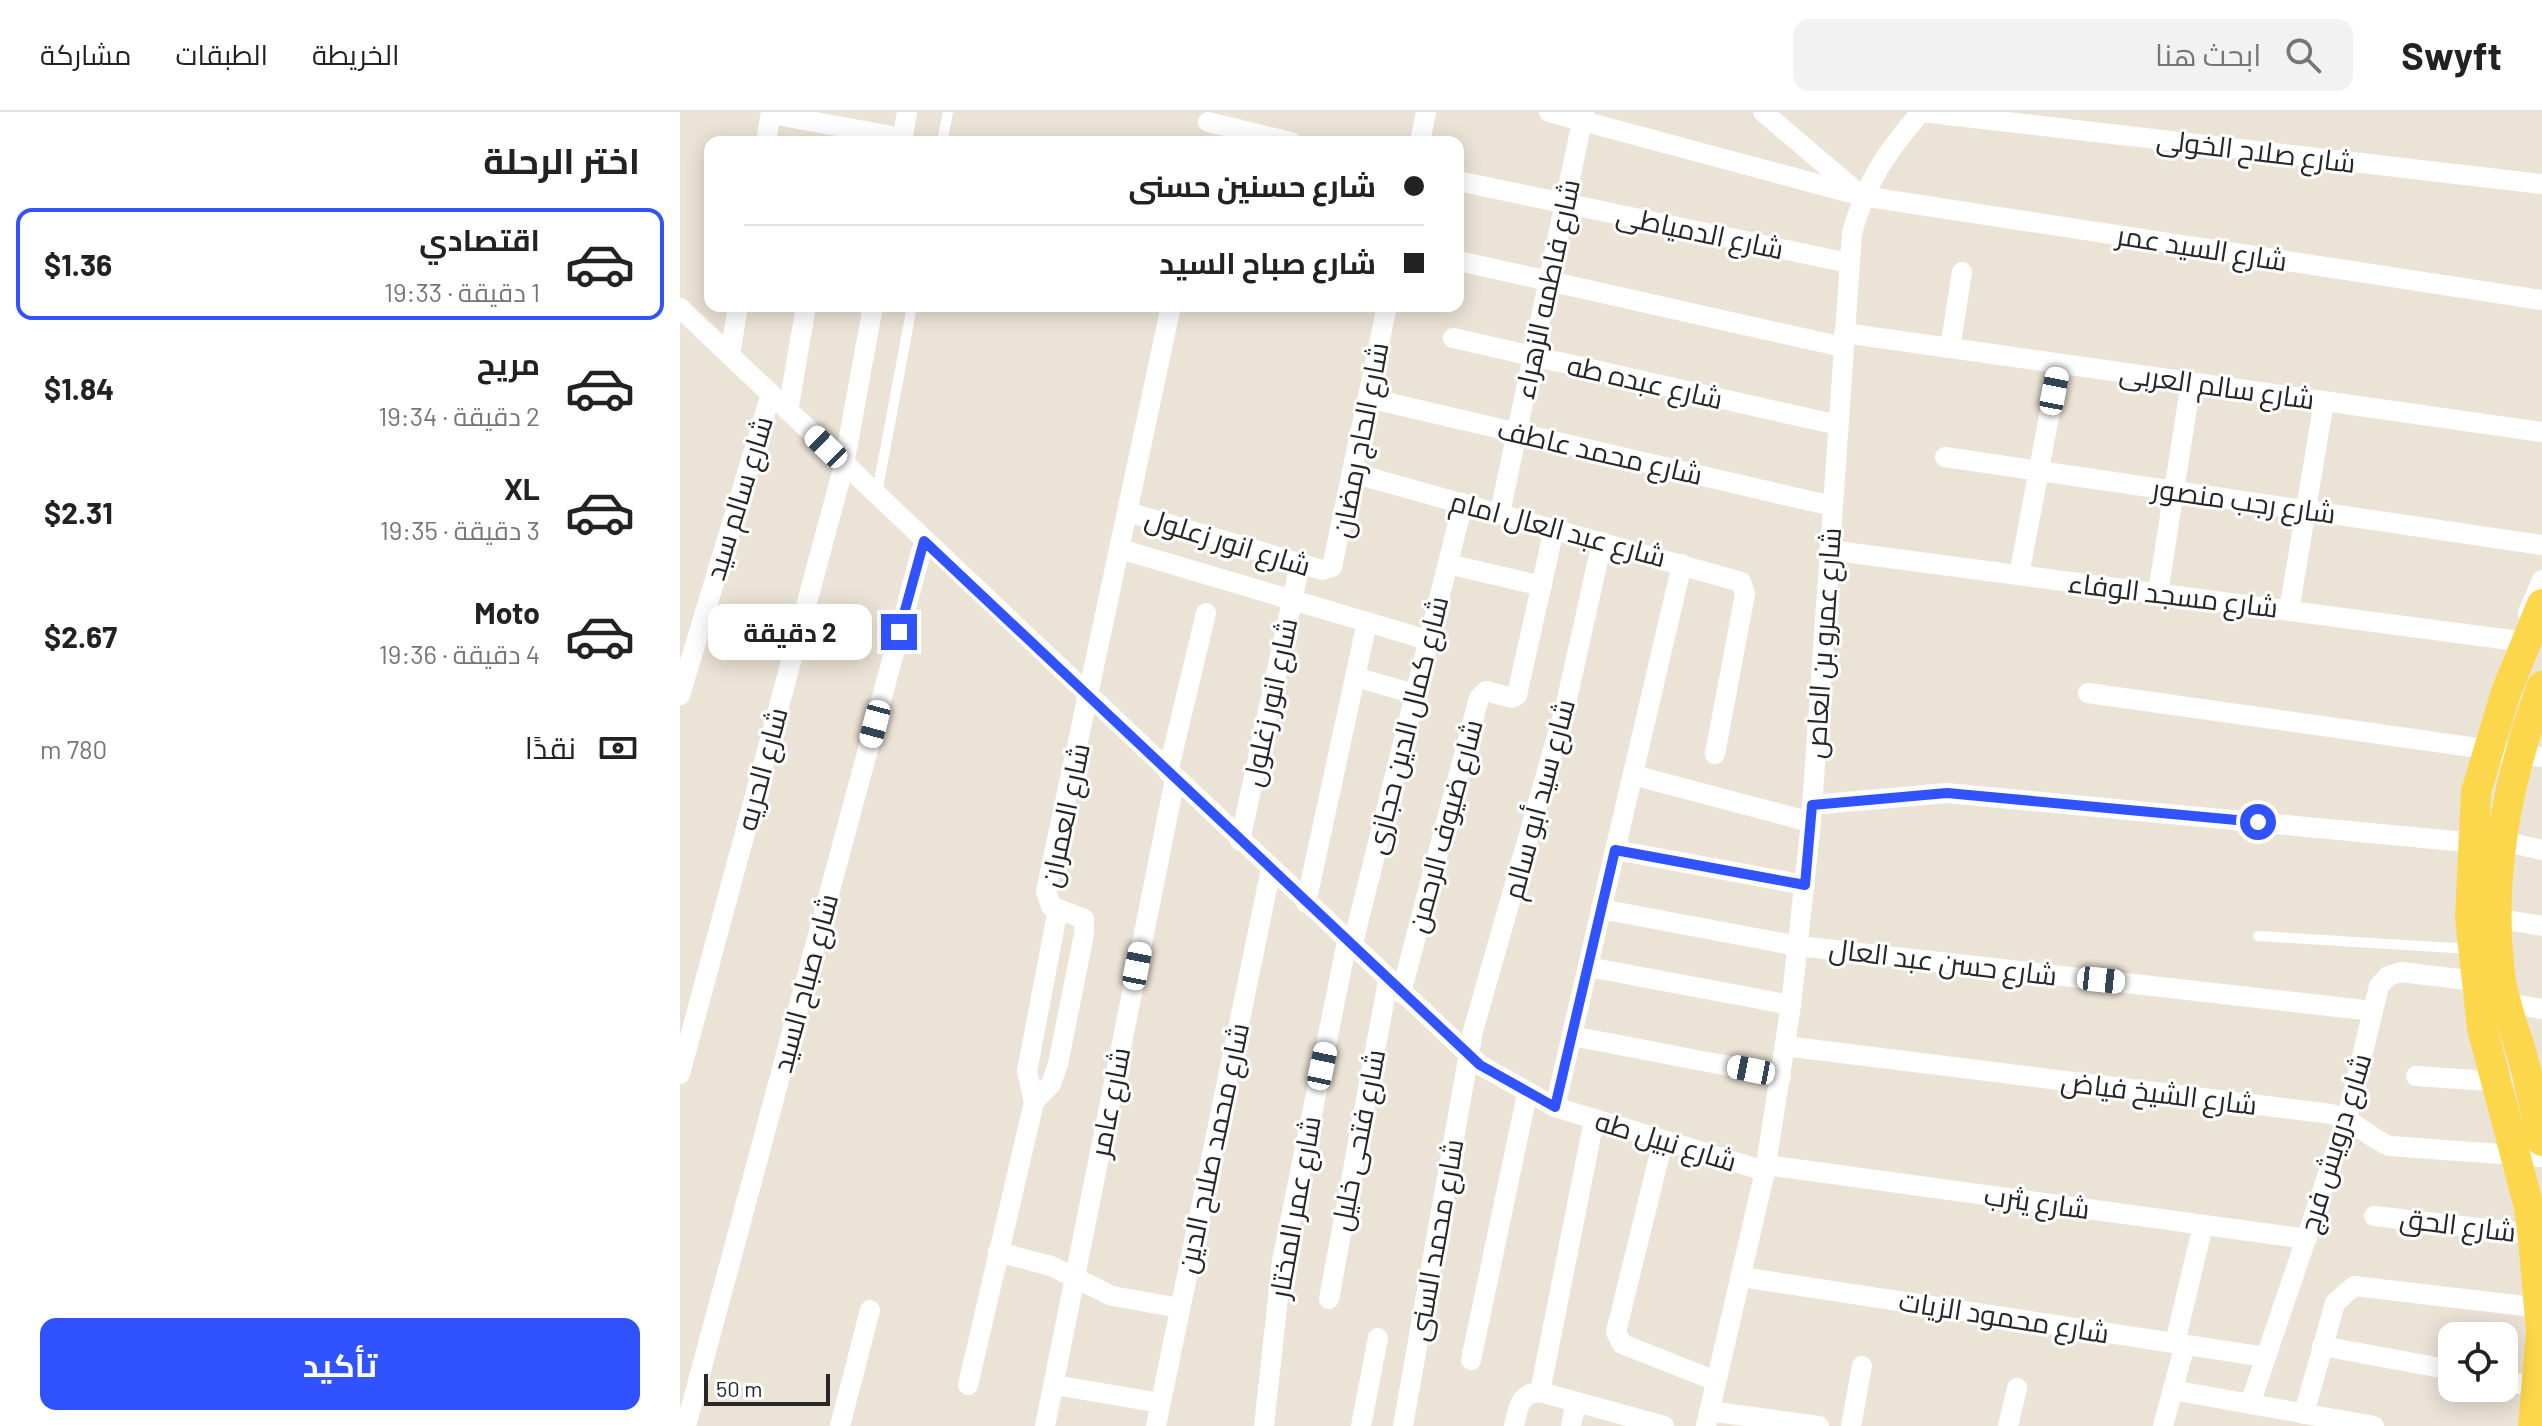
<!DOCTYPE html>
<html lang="ar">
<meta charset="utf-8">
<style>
:root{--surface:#fff;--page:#f2f2f2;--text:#222;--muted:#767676;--line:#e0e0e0;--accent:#3052ff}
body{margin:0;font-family:Barlow,Cairo,sans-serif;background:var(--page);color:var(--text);direction:rtl;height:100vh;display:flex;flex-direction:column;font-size:30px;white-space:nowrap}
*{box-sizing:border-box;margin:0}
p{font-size:26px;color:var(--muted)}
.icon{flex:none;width:44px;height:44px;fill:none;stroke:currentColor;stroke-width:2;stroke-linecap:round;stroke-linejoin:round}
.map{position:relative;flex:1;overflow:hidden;direction:ltr}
.sheet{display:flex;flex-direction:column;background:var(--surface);width:680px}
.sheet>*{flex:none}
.banner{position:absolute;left:24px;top:24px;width:760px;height:176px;border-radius:16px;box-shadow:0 4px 20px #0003;direction:rtl;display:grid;align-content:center;height:176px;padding:0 40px;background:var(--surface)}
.fabs{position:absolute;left:1758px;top:1210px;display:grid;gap:16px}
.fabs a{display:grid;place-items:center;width:80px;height:80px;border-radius:16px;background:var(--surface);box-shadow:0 4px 20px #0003;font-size:40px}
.scale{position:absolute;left:24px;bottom:20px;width:126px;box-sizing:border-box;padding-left:8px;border:4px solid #272727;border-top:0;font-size:22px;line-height:28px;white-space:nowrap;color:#272727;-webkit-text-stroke:6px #fff;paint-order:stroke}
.end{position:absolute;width:36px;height:36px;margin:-18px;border:10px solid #3052ff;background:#fff;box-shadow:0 0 0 4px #fff}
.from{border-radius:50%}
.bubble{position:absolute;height:56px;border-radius:16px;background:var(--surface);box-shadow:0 4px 20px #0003;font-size:26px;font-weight:700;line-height:56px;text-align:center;direction:rtl}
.car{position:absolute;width:24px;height:48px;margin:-24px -12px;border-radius:10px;box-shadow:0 0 6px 2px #0007;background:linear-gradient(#fff 24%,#345 0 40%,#fff 0 76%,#345 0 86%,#fff 0)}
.banner b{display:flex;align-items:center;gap:28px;height:76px;font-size:30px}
.banner b+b{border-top:2px solid var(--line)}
.banner i{width:20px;height:20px;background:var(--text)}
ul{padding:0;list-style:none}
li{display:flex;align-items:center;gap:24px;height:112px;margin:0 16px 12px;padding:0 24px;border:4px solid transparent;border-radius:16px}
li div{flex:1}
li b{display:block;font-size:30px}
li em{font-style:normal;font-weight:700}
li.on{border-color:var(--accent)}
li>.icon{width:72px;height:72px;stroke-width:1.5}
h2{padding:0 40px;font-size:36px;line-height:96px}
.pay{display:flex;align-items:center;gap:20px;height:88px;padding:0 40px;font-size:30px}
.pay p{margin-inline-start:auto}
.primary-button{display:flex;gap:16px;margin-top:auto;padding:16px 40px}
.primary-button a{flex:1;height:92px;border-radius:16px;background:var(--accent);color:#fff;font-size:32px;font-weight:700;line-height:92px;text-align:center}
header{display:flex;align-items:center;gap:48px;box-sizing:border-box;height:112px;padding:0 40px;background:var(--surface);border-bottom:2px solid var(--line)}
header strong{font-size:38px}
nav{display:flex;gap:44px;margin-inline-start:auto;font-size:28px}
.search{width:560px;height:72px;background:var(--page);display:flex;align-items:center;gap:20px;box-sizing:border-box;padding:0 28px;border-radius:16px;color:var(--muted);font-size:30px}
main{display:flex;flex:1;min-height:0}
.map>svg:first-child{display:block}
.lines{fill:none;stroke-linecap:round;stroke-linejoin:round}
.lane{stroke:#fff;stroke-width:10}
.street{stroke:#fff;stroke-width:20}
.primary{stroke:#fcd74b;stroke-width:30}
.route{stroke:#3052ff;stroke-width:10}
.labels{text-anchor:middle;stroke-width:6;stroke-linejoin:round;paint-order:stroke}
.street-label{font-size:28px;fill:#272727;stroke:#fff}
</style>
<header>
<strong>Swyft</strong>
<div class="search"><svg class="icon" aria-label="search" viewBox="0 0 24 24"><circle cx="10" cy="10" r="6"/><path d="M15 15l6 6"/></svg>ابحث هنا</div>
<nav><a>الخريطة</a><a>الطبقات</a><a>مشاركة</a></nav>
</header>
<main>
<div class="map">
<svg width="1862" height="1314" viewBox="0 0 1862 1314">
<rect width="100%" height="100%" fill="#ece3d7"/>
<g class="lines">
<g class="lane">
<path d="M 262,30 L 268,0"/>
<path d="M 197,381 L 232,194"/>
<path d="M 1578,824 L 1791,837"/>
</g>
<g class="street">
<path d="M 869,0 L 1182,84 L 1862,188"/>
<path d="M 1083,0 L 1176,79"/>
<path d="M 1242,0 L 1862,72"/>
<path d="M 91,2 L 223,26"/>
<path d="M 528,10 L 611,30"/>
<path d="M 86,30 L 91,0"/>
<path d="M 222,30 L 227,0"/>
<path d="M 740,30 L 746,0"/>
<path d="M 778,69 L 1169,151"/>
<path d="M 779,149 L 1163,235"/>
<path d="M 0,196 L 800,953 L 875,995 L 1085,1059"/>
<path d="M 1164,221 L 1862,320"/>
<path d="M 773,226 L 1158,313"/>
<path d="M 1270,236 L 1282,160"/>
<path d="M 50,243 L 58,194"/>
<path d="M 688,286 L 1152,394"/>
<path d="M 108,299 L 126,194"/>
<path d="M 1265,345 L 1862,433"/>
<path d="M 673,361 L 1061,470 L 1065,482 L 1035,642"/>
<path d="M 448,400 L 642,458 L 652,455 L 707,194"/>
<path d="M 820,401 L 904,0"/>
<path d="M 440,437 L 748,528"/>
<path d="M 1149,438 L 1838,529"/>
<path d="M 768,452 L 862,474"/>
<path d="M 1339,463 L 1379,252"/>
<path d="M 1478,481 L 1511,270"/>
<path d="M 1609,499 L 1644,289"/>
<path d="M 1848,501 L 1862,468"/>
<path d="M 675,565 L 735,582"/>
<path d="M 1408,581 L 1862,645"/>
<path d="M 0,583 L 91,282"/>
<path d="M 488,660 L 526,501"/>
<path d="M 953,663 L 1131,710"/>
<path d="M 1132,693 L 1267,681 L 1796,731"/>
<path d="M 1813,727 L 1862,738"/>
<path d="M 560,729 L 620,452"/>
<path d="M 935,738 L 1125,773"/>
<path d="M 626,791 L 687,510"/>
<path d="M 921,797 L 1118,834 L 1693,899"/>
<path d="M 1808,805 L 1862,814"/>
<path d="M 672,835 L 783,391"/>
<path d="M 908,855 L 1111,893"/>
<path d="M 721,881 L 799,586 L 806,579 L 832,586 L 837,583 L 874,417"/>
<path d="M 1818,890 L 1862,897"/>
<path d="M 892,924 L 1101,964"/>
<path d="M 1105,934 L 1651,1002 C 1675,1007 1688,1026 1710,1034 L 1862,1045"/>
<path d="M 0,962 L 164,353 L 193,194"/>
<path d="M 1736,964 L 1823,970"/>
<path d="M 354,990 L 347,959 L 378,797"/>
<path d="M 875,995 L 1002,452"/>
<path d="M 983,1029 L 936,1220 L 942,1232 L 1036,1269"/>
<path d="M 1086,1053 L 1627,1127"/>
<path d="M 1694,1104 L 1862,1123"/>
<path d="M 318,1140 L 371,1154 L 432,1184 L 500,1196"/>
<path d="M 1061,1165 L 1586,1245"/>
<path d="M 649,1187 L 708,869"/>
<path d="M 1495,1231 L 1523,1113"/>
<path d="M 1642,1234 L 1772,1258"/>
<path d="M 791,1248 L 847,982"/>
<path d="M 1824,1268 L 1852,1275"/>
<path d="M 288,1273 L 354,990 L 371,972 L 378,952 L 404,822 L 404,807 L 371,794 L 366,779 L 491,194"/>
<path d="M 375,1273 L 480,1291"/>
<path d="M 1492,1278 L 1694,1314"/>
<path d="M 860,1280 L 914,1008"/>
<path d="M 1570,1292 L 1667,1006 L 1699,874 L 1708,864 L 1721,860 L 1804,870"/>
<path d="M 1029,1299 L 1139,1314"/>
<path d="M 1624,1302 L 1655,1191 L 1674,1174 L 1862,1196"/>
<path d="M 6,1314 L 244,429"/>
<path d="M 160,1314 L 190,1198"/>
<path d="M 365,1314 L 495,667"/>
<path d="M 476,1314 L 591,757"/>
<path d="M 584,1314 L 602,1149 L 667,830"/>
<path d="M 681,1314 L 698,1226"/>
<path d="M 723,1314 L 793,919 L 885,596 L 922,430"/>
<path d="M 834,1314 C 838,1297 839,1281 860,1280 L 984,1314"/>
<path d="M 891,1314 L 896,1290"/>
<path d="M 1026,1314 L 1085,1059 L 1111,893 L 1131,710 L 1172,121 C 1186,69 1206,41 1241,0"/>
<path d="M 1171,1314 L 1182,1254"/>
<path d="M 1328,1314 L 1337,1276"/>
<path d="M 1483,1314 L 1505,1233"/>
</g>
<g class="primary">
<path d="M 1862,574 C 1827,669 1807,767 1821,869 C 1825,893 1834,916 1841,940 C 1850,969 1855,999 1862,1029"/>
<path d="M 1853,1314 L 1861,1220 L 1853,1127 L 1849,1095 L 1802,916 L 1790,805 L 1796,680 L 1826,580 L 1862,492"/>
</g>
</g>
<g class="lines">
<path class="route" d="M 219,520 L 244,429 L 800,953 L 875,995 L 935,738 L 1125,773 L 1132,693 L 1267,681 L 1578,710"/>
</g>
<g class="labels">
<g class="street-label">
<text transform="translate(1576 39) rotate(7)" y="10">شارع صلاح الخولى</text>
<text transform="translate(1020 120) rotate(12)" y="10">شارع الدمياطى</text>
<text transform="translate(1522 136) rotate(9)" y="10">شارع السيد عمر</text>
<text transform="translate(867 177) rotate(-78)" y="10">شارع فاطمه الزهراء</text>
<text transform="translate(965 270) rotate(13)" y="10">شارع عبده طه</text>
<text transform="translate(1537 274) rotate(8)" y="10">شارع سالم العربى</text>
<text transform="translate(680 328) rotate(-79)" y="10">شارع الحاج رمضان</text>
<text transform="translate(920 340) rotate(13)" y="10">شارع محمد عاطف</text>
<text transform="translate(59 386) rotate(-73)" y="10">شارع سالم سيد</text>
<text transform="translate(1564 389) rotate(8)" y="10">شارع رجب منصور</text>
<text transform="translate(878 417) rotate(15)" y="10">شارع عبد العال امام</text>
<text transform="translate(548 430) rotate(17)" y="10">شارع انور زعلول</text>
<text transform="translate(1493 483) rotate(7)" y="10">شارع مسجد الوفاء</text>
<text transform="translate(1143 531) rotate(-86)" y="10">شارع عمرو بن العاص</text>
<text transform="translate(590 590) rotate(-78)" y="10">شارع انور زغلول</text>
<text transform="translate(727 613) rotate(-76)" y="10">شارع كمال الدين حجازى</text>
<text transform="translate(82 657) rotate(-75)" y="10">شارع الحريه</text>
<text transform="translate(859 687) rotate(-75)" y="10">شارع سيد أبو سالم</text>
<text transform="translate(385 703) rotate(-78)" y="10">شارع العمران</text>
<text transform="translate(765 714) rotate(-75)" y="10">شارع ضيوف الرحمن</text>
<text transform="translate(1263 850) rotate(7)" y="10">شارع حسن عبد العال</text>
<text transform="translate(125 871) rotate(-75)" y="10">شارع صباح السيد</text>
<text transform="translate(1479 981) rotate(7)" y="10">شارع الشيخ فياض</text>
<text transform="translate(430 990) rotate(-79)" y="10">شارع عامر</text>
<text transform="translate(678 1028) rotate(-79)" y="10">شارع فتحى خليل</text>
<text transform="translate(986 1029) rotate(17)" y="10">شارع نبيل طه</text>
<text transform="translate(1655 1031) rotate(-73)" y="10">شارع درويش فرج</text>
<text transform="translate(533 1036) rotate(-78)" y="10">شارع محمد صلاح الدين</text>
<text transform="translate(1357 1090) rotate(8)" y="10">شارع يثرب</text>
<text transform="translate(615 1095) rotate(-80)" y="10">شارع عمر المختار</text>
<text transform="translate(1778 1113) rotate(7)" y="10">شارع الحق</text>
<text transform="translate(756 1128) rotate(-80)" y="10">شارع محمد السنى</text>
<text transform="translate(1324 1205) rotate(9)" y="10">شارع محمود الزيات</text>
</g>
</g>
</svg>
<div class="fabs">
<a><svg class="icon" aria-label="locate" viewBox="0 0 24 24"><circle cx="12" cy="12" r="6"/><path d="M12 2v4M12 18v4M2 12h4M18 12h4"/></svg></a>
</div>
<div class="scale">50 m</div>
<i class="end from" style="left:1578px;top:710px"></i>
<i class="end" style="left:219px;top:520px"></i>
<div class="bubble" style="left:28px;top:492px;width:164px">2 دقيقة</div>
<i class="car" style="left:1374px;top:279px;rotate:11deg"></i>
<i class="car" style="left:146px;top:335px;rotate:314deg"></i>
<i class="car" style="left:195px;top:612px;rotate:195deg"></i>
<i class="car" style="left:457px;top:854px;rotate:11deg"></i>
<i class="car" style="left:1421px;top:868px;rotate:96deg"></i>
<i class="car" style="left:642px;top:954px;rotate:12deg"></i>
<i class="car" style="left:1071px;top:958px;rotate:281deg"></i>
<div class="banner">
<b><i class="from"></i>شارع حسنين حسنى</b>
<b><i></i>شارع صباح السيد</b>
</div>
</div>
<section class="sheet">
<h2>اختر الرحلة</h2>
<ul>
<li class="on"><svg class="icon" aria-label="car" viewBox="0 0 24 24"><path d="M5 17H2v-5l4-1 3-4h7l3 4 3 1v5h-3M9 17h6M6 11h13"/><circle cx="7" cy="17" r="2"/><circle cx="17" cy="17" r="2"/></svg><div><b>اقتصادي</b><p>1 دقيقة · 19:33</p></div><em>$1.36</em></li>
<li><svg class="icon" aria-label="car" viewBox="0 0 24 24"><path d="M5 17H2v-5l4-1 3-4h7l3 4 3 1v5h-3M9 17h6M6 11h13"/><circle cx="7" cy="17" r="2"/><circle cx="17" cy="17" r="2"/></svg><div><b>مريح</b><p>2 دقيقة · 19:34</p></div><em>$1.84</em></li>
<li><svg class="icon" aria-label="car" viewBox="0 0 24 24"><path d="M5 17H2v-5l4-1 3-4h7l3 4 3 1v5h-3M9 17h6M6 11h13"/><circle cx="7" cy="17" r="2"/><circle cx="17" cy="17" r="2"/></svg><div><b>XL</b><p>3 دقيقة · 19:35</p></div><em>$2.31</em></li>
<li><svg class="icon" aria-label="car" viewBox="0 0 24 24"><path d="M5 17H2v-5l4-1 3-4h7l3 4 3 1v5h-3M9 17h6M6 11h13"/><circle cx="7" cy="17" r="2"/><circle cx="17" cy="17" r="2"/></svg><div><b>Moto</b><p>4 دقيقة · 19:36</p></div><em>$2.67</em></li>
</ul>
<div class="pay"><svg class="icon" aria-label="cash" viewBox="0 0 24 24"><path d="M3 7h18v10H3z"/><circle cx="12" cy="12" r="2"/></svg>نقدًا<p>780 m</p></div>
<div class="primary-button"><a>تأكيد</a></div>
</section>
</main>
